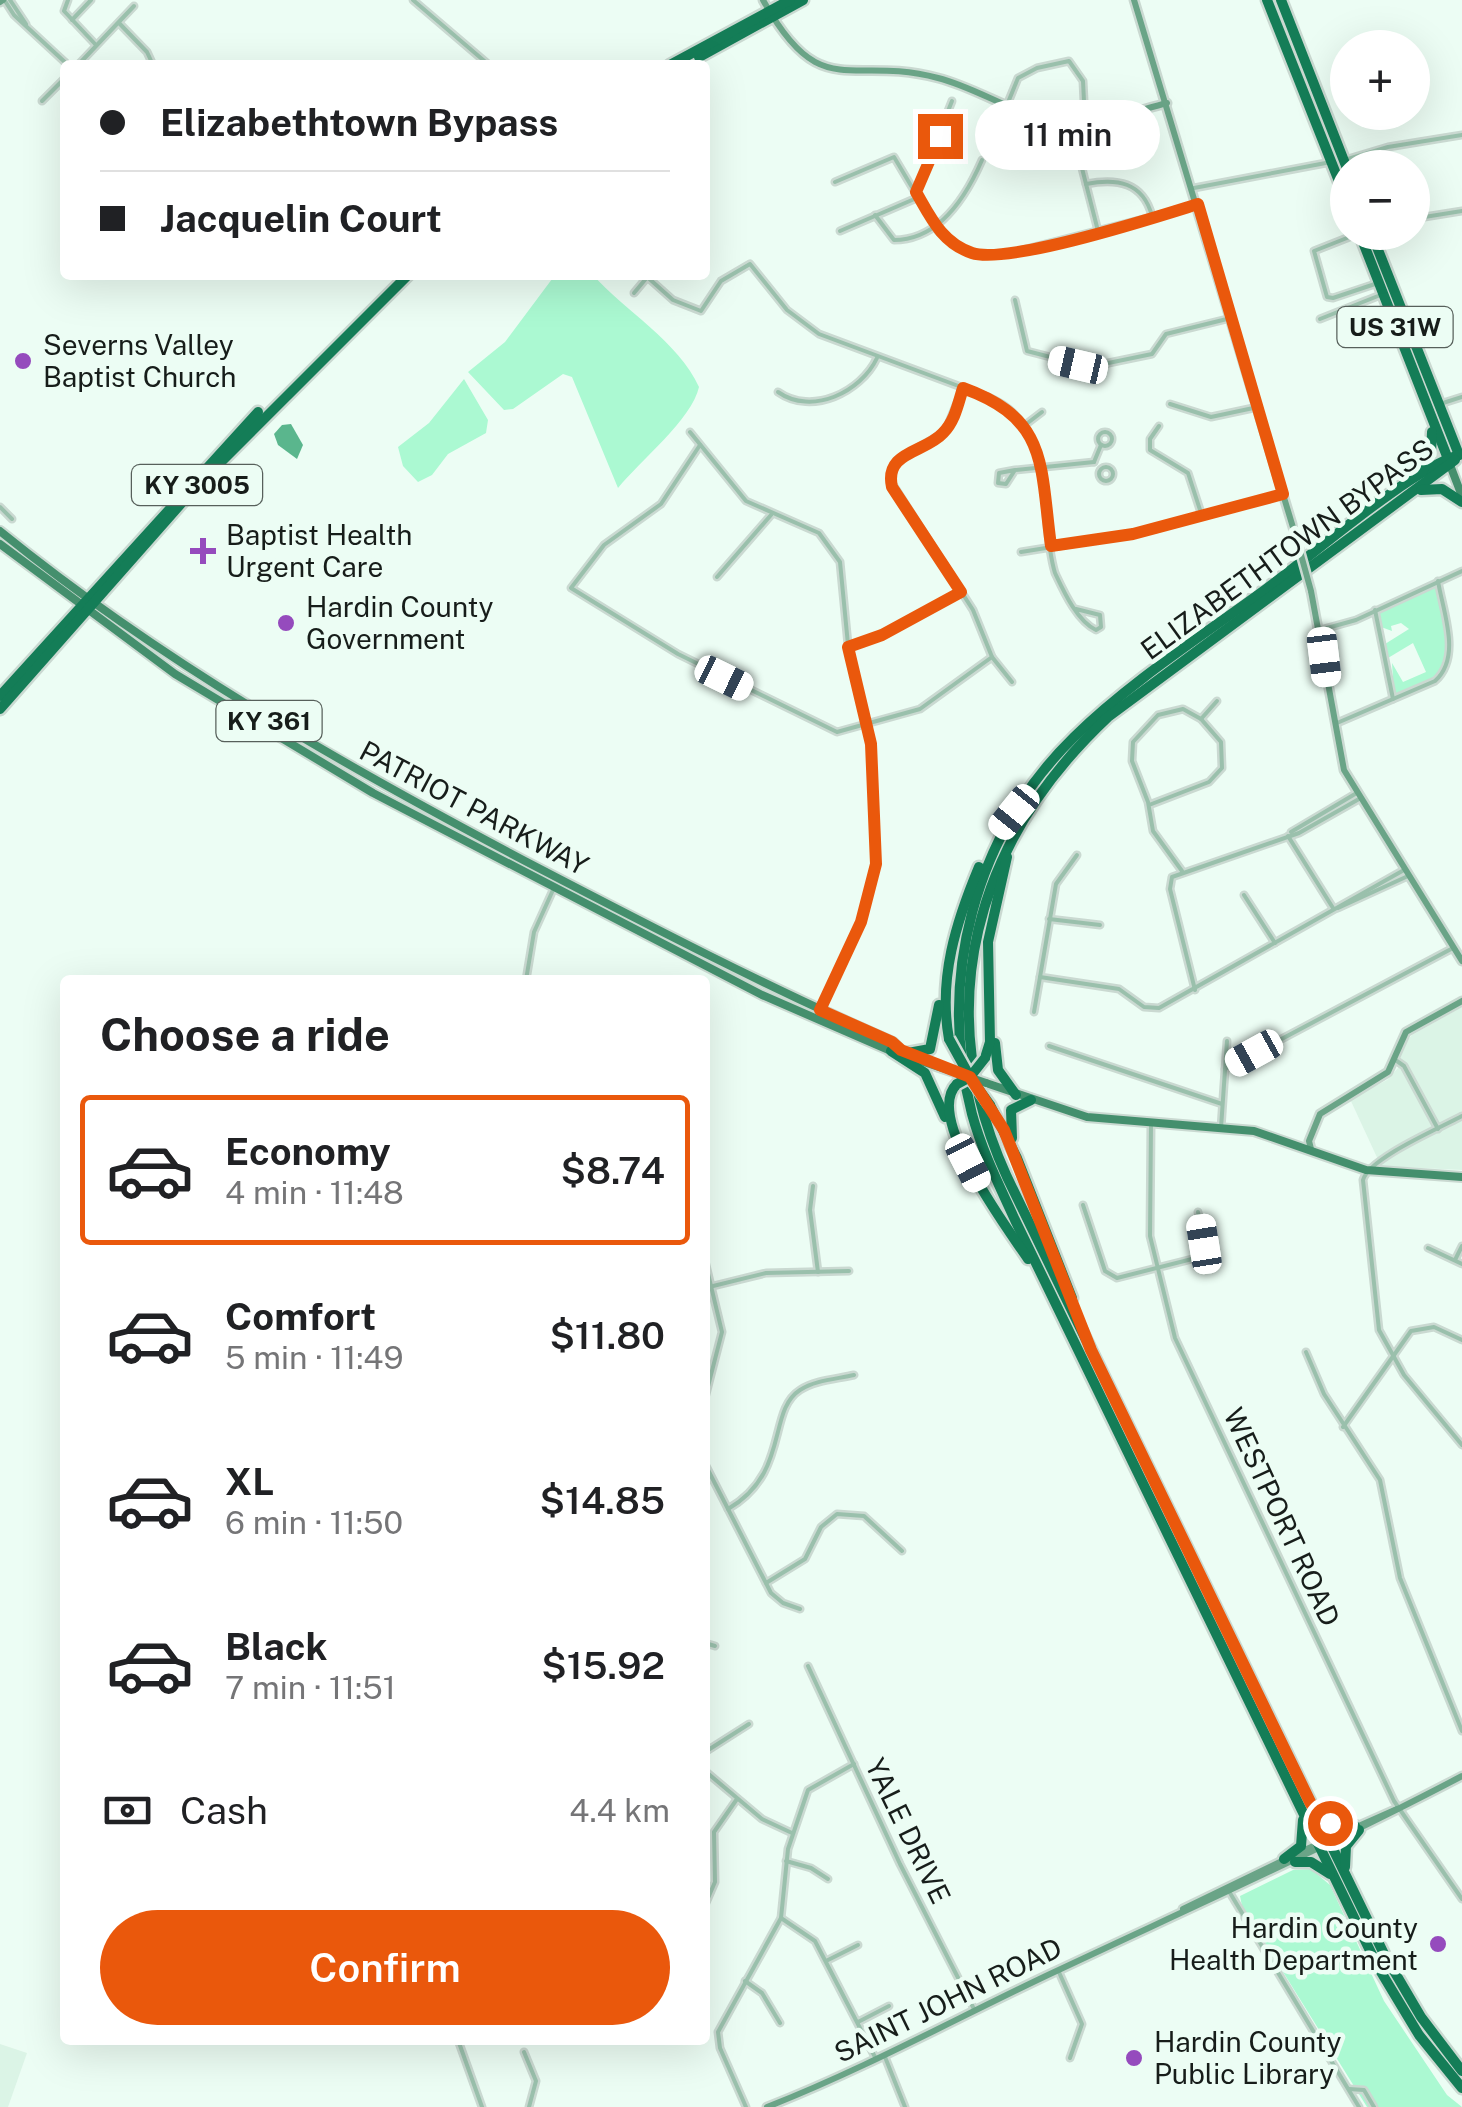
<!DOCTYPE html>
<meta charset="utf-8">
<style>
:root{--surface:#fff;--page:#f6f6f6;--text:#202124;--muted:#757577;--line:#e0e0e0;--accent:#ea580c}
body{margin:0;font-family:"Public Sans",sans-serif;background:var(--page);color:var(--text);height:100vh;display:flex;flex-direction:column;font-size:38px;white-space:nowrap}
*{box-sizing:border-box;margin:0}
p{font-size:32px;color:var(--muted)}
.icon{flex:none;width:55px;height:55px;fill:none;stroke:currentColor;stroke-width:2;stroke-linecap:round;stroke-linejoin:round}
.map{position:relative;flex:1;overflow:hidden}
.panel{position:absolute;left:60px;top:975px;width:650px;height:1070px;display:flex;flex-direction:column;background:var(--surface);border-radius:10px;box-shadow:0 10px 40px #0002}
.panel>*{flex:none}
.banner{position:absolute;left:60px;top:60px;width:650px;height:220px;border-radius:10px;box-shadow:0 10px 40px #0002;display:grid;align-content:center;height:220px;padding:0 40px;background:var(--surface)}
.controls{position:absolute;left:1330px;top:30px;display:grid;gap:20px}
.controls a{display:grid;place-items:center;width:100px;height:100px;border-radius:50%;background:var(--surface);box-shadow:0 10px 40px #0002;font-size:50px}
.end{position:absolute;width:45px;height:45px;margin:-22px;border:12px solid #ea580c;background:#fff;box-shadow:0 0 0 5px #fff}
.from{border-radius:50%}
.bubble{position:absolute;height:70px;border-radius:35px;background:var(--surface);box-shadow:0 10px 40px #0002;font-size:32px;font-weight:600;line-height:70px;text-align:center}
.car{position:absolute;width:30px;height:60px;margin:-30px -15px;border-radius:12px;box-shadow:0 0 8px 2px #0007;background:linear-gradient(#fff 24%,#345 0 40%,#fff 0 76%,#345 0 86%,#fff 0)}
.banner b{display:flex;align-items:center;gap:35px;height:95px;font-size:38px}
.banner b+b{border-top:2px solid var(--line)}
.banner i{width:25px;height:25px;background:var(--text)}
ul{padding:0;list-style:none}
li{display:flex;align-items:center;gap:30px;height:150px;margin:0 20px 15px;padding:0 20px;border:5px solid transparent;border-radius:10px}
li div{flex:1}
li b{display:block;font-size:38px}
li em{font-style:normal;font-weight:600}
li.selected{border-color:var(--accent)}
li>.icon{width:90px;height:90px;stroke-width:1.5}
h2{padding:0 40px;font-size:45px;line-height:120px}
.pay{display:flex;align-items:center;gap:25px;height:110px;padding:0 40px;font-size:38px}
.pay p{margin-inline-start:auto}
.button{display:flex;gap:20px;margin-top:auto;padding:20px 40px}
.button a{flex:1;height:115px;border-radius:60px;background:var(--accent);color:#fff;font-size:40px;font-weight:600;line-height:115px;text-align:center}
.map>svg:first-child{display:block}
.built{fill:#dbf4e6}
.green{fill:#abf9d2}
.water{fill:#5ab68d}
.lines{fill:none;stroke-linecap:round;stroke-linejoin:round}
.street-casing{stroke:#cad9d1;stroke-width:9}
.secondary-casing{stroke:#cad9d1;stroke-width:11}
.primary-casing{stroke:#cad9d1;stroke-width:12}
.highway-casing{stroke:#cad9d1;stroke-width:15}
.street{stroke:#9ac0ac;stroke-width:4}
.secondary{stroke:#6aa487;stroke-width:6}
.primary{stroke:#448f6d;stroke-width:8}
.highway{stroke:#147d57;stroke-width:10}
.secondary-bridge-casing{stroke:#cad9d1;stroke-width:11;stroke-linecap:butt}
.primary-bridge-casing{stroke:#cad9d1;stroke-width:12;stroke-linecap:butt}
.highway-bridge-casing{stroke:#cad9d1;stroke-width:15;stroke-linecap:butt}
.secondary-bridge{stroke:#6aa487;stroke-width:6}
.primary-bridge{stroke:#448f6d;stroke-width:8}
.highway-bridge{stroke:#147d57;stroke-width:10}
.route{stroke:#ea580c;stroke-width:12}
.poi-dot{fill:#954bbd;stroke:#ecfdf4;stroke-width:4}
.labels{text-anchor:middle;stroke-width:9;stroke-linejoin:round;paint-order:stroke}
.shield{fill:#ecfdf4;stroke:#57605b;stroke-width:2.5}
.shield-label{font-size:25px;font-weight:bold;fill:#171d1a}
.poi-label{font-size:28px;fill:#171d1a;stroke:#ecfdf4;text-anchor:start}
.street-label{font-size:28px;fill:#171d1a;stroke:#ecfdf4}
</style>
<div class="map">
<svg width="1462" height="2107" viewBox="0 0 1462 2107">
<rect width="100%" height="100%" fill="#ecfdf4"/>
<g class="built">
<path d="M 1462,1007 L 1462,1170 L 1381,1166 L 1350,1099 L 1387,1080 L 1398,1068 L 1403,1045 L 1412,1035 Z"/>
<path d="M 0,2044 L 27,2053 L 8,2107 L 0,2107 Z"/>
</g>
<g class="green">
<path d="M 555,275 L 593,275 C 624,310 679,342 699,387 C 692,419 640,461 618,488 L 572,377 L 563,374 L 513,409 L 504,410 L 468,372 L 505,342 Z"/>
<path d="M 464,379 L 488,420 L 486,433 L 448,454 L 432,475 L 418,482 L 403,466 L 398,447 L 429,423 Z"/>
<path d="M 1435,586 C 1447,640 1462,681 1394,695 L 1392,663 L 1403,682 L 1426,672 L 1413,643 L 1388,658 L 1385,644 L 1409,629 L 1401,623 L 1391,626 L 1392,631 L 1381,627 L 1379,613 Z"/>
<path d="M 1311,1869 L 1330,1885 L 1384,2001 L 1447,2095 L 1462,2107 L 1367,2107 L 1242,1906 L 1240,1896 L 1293,1870 Z"/>
</g>
<path class="water" d="M 291,424 L 303,445 L 297,459 L 278,445 L 274,434 L 282,425 Z"/>
<g class="lines">
<g class="street-casing">
<g id="street">
<path d="M 10,0 L 26,24"/>
<path d="M 68,0 L 64,11 L 96,45"/>
<path d="M 413,0 L 489,65"/>
<path d="M 5,1 L 14,15 L 68,65"/>
<path d="M 72,20 L 91,0"/>
<path d="M 119,23 L 147,52 L 153,65"/>
<path d="M 78,65 L 134,6"/>
<path d="M 42,101 L 65,78"/>
<path d="M 1007,105 L 1018,78 L 1037,68 L 1069,61 L 1083,81 L 1085,122"/>
<path d="M 1073,133 L 1098,231"/>
<path d="M 1348,159 L 1388,147 L 1462,135"/>
<path d="M 835,182 L 894,157 L 938,231 L 965,250 L 983,256 L 1015,252 L 1194,206"/>
<path d="M 1086,184 C 1117,178 1143,182 1152,216"/>
<path d="M 1194,188 L 1331,162"/>
<path d="M 916,192 L 952,101"/>
<path d="M 875,215 L 894,240 C 939,240 966,197 982,160"/>
<path d="M 1412,219 L 1462,211"/>
<path d="M 840,231 L 919,197"/>
<path d="M 1357,234 L 1314,251 L 1327,297 L 1333,298 L 1375,284"/>
<path d="M 645,275 L 673,300 L 701,311 L 721,281 L 750,264 L 787,310 L 819,334 L 988,397 C 1059,426 1037,514 1055,573 C 1064,592 1077,621 1096,630 L 1101,627 L 1100,615 L 1076,609"/>
<path d="M 634,293 L 649,275"/>
<path d="M 1015,300 L 1027,351 L 1089,367 L 1152,354 L 1166,334 L 1231,318"/>
<path d="M 1320,319 L 1383,294"/>
<path d="M 963,388 L 945,432 L 897,460 L 890,480 L 973,610 L 992,657 L 1012,682"/>
<path d="M 778,392 C 812,416 861,392 877,358"/>
<path d="M 1170,404 L 1211,417 L 1258,407"/>
<path d="M 1440,404 L 1462,397"/>
<path d="M 1025,425 L 1042,412"/>
<path d="M 1159,426 L 1150,439 L 1150,450 L 1188,473 L 1202,516"/>
<path d="M 690,432 L 746,501 L 819,533 L 840,562 L 849,655 L 872,750 L 875,864 L 861,922 L 822,1007"/>
<circle cx="1105" cy="439" r="7"/>
<path d="M 700,445 L 661,504 L 604,545 L 571,588 L 678,654 L 837,732 L 920,709 L 992,657"/>
<path d="M 1094,462 L 1101,445"/>
<circle cx="1106" cy="474" r="7"/>
<path d="M 1015,470 L 999,473 L 998,483 L 1006,484 L 1015,470 L 1094,462"/>
<path d="M 0,507 L 12,519"/>
<path d="M 1021,552 L 1133,534 L 1283,494"/>
<path d="M 717,577 L 771,515"/>
<path d="M 1375,610 L 1393,699"/>
<path d="M 1320,630 L 1356,620 L 1462,571"/>
<path d="M 847,647 L 882,635 L 960,592"/>
<path d="M 1201,719 L 1217,701"/>
<path d="M 1337,723 L 1435,681 C 1462,657 1443,612 1438,581"/>
<path d="M 1149,805 L 1209,782 L 1222,768 L 1221,742 L 1201,719 L 1183,709 L 1158,715 L 1133,742 L 1132,761 L 1148,802 L 1153,831 L 1182,871"/>
<path d="M 1291,832 L 1355,794"/>
<path d="M 1288,836 L 1333,908"/>
<path d="M 1244,895 L 1275,943"/>
<path d="M 1338,908 L 1408,876"/>
<path d="M 1049,919 L 1100,925"/>
<path d="M 1040,977 L 1119,989 L 1144,1007 L 1159,1008 L 1404,870"/>
<path d="M 526,980 L 534,932 L 553,890"/>
<path d="M 1195,990 L 1170,889 L 1172,877 L 1299,833 L 1359,799"/>
<path d="M 1034,1012 L 1056,884 L 1077,855"/>
<path d="M 1049,1046 L 1222,1104"/>
<path d="M 1394,1059 L 1404,1066 L 1438,1129"/>
<path d="M 1225,1069 L 1453,948"/>
<path d="M 1462,1116 C 1440,1128 1369,1158 1363,1180 L 1379,1330 L 1404,1375 L 1462,1445"/>
<path d="M 1151,1124 L 1150,1236 L 1175,1338 L 1394,1801 L 1462,1899"/>
<path d="M 1221,1128 L 1227,1041"/>
<path d="M 813,1186 L 810,1210 L 818,1272"/>
<path d="M 1083,1205 L 1105,1271 L 1117,1278 L 1200,1257 L 1204,1244 L 1198,1212"/>
<path d="M 1428,1248 L 1462,1264"/>
<path d="M 1455,1260 L 1462,1246"/>
<path d="M 705,1261 L 722,1332 L 705,1398"/>
<path d="M 705,1288 L 766,1273 L 849,1271"/>
<path d="M 1306,1352 L 1324,1394 L 1380,1480 L 1400,1578 L 1462,1731"/>
<path d="M 1343,1427 L 1411,1331 L 1434,1327 L 1462,1340"/>
<path d="M 705,1464 L 771,1593 L 783,1603 L 800,1609"/>
<path d="M 728,1509 C 790,1473 767,1411 800,1390 C 815,1380 837,1379 854,1375"/>
<path d="M 766,1583 L 805,1559 L 821,1527 L 837,1514 L 864,1516 L 902,1551"/>
<path d="M 705,1643 L 715,1646"/>
<path d="M 808,1666 L 900,1864 L 975,2011"/>
<path d="M 705,1752 L 749,1724"/>
<path d="M 705,1771 L 762,1819 L 792,1833"/>
<path d="M 786,1861 L 811,1868 L 828,1879"/>
<path d="M 1230,1893 L 1359,2107"/>
<path d="M 705,1905 L 715,1882 L 714,1832 L 737,1799"/>
<path d="M 781,1918 L 815,1941 L 876,2059"/>
<path d="M 826,1961 L 858,1945"/>
<path d="M 1058,1970 L 1082,2024 L 1070,2058"/>
<path d="M 745,1981 L 762,1993 L 780,2023"/>
<path d="M 858,2022 L 889,2006"/>
<path d="M 458,2040 L 482,2107"/>
<path d="M 524,2052 L 536,2081 L 529,2107"/>
<path d="M 885,2057 L 905,2107"/>
<path d="M 1349,2089 L 1364,2090 L 1374,2107"/>
<path d="M 746,2107 L 720,2048 L 718,2032 L 781,1918 L 788,1849 L 808,1790 L 854,1764"/>
</g>
</g>
<g class="secondary-casing">
<g id="secondary">
<path d="M 763,0 C 821,105 849,54 938,78 C 982,89 1023,121 1069,123 C 1101,124 1136,111 1167,103"/>
<path d="M 1134,0 L 1298,544"/>
<path d="M 0,2 L 3,0"/>
<path d="M 1311,591 L 1344,770 L 1462,961"/>
<path d="M 1311,1149 L 1309,1141 L 1320,1114 L 1388,1072 L 1406,1032 L 1462,1001"/>
<path d="M 1300,1852 L 1397,1809"/>
<path d="M 1183,1909 L 1284,1860"/>
<path d="M 767,2107 C 864,2069 955,2019 1050,1974 C 1188,1909 1327,1847 1462,1776"/>
</g>
</g>
<g class="primary-casing">
<g id="primary">
<path d="M 1450,465 L 1462,496"/>
<path d="M 0,531 C 163,663 340,763 525,861 C 646,924 767,987 893,1042 L 901,1050"/>
<path d="M 0,544 L 175,674 L 373,793 L 762,995 L 891,1051 L 954,1072"/>
<path d="M 986,1083 L 1087,1117 L 1254,1131 L 1366,1170 L 1462,1177"/>
</g>
</g>
<g class="highway-casing">
<g id="highway">
<path d="M 1267,0 L 1348,204"/>
<path d="M 1281,0 L 1348,171"/>
<path d="M 699,57 L 803,0"/>
<path d="M 670,65 L 790,0"/>
<path d="M 1359,232 L 1450,464"/>
<path d="M 1371,232 L 1459,455"/>
<path d="M 1459,455 C 1409,470 1313,555 1266,589 C 1202,636 1131,681 1074,737 C 974,835 937,979 972,1114 C 982,1151 999,1185 1015,1220 L 1378,1967 L 1419,2035 L 1462,2088"/>
<path d="M 1455,460 L 1108,717 C 975,842 929,1006 1007,1177 L 1384,1954 L 1421,2017 L 1462,2071"/>
<path d="M 1422,472 L 1431,455 L 1432,432"/>
<path d="M 1421,490 L 1442,489 L 1462,502"/>
<path d="M 0,696 L 258,412"/>
<path d="M 0,709 L 193,490 L 408,275"/>
<path d="M 949,1039 C 938,979 956,922 979,867"/>
<path d="M 995,1043 L 998,1070 L 1016,1095"/>
<path d="M 891,1051 L 925,1073 L 945,1117"/>
<path d="M 908,1053 L 930,1049 L 939,1005"/>
<path d="M 985,1058 L 990,1042 L 988,942 L 1007,857"/>
<path d="M 957,1084 C 923,1116 1008,1229 1028,1259"/>
<path d="M 990,1105 L 1017,1158 L 1072,1298"/>
<path d="M 1012,1138 L 1011,1110 L 1031,1100"/>
<path d="M 1320,1815 L 1335,1826 L 1355,1826"/>
<path d="M 1284,1859 L 1301,1846 L 1303,1820"/>
<path d="M 1295,1862 L 1311,1862 L 1330,1874"/>
<path d="M 1345,1867 L 1346,1846 L 1359,1830"/>
</g>
</g>
<use href="#street" class="street"/>
<use href="#secondary" class="secondary"/>
<use href="#primary" class="primary"/>
<use href="#highway" class="highway"/>
<g class="secondary-bridge-casing">
<path id="secondary-bridge" d="M 1298,544 L 1311,591"/>
</g>
<g class="primary-bridge-casing">
<path id="primary-bridge" d="M 954,1072 L 986,1083"/>
</g>
<g class="highway-bridge-casing">
<g id="highway-bridge">
<path d="M 949,1039 L 970,1077 L 985,1058"/>
<path d="M 957,1084 L 970,1077 L 990,1105"/>
</g>
</g>
<use href="#secondary-bridge" class="secondary-bridge"/>
<use href="#primary-bridge" class="primary-bridge"/>
<use href="#highway-bridge" class="highway-bridge"/>
</g>
<g class="lines">
<path class="route" d="M 940,136 L 916,192 C 931,218 942,243 972,253 C 1008,265 1156,217 1198,204 L 1283,494 L 1133,534 L 1051,546 C 1040,465 1049,419 963,388 C 958,404 955,421 943,433 C 925,453 884,451 892,487 L 961,592 L 882,635 L 848,647 L 871,744 L 876,864 L 861,922 L 820,1010 L 892,1042 L 901,1050 L 970,1077 L 1004,1130 L 1091,1350 L 1311,1804 L 1330,1823"/>
</g>
<g class="poi-dot">
<circle cx="23" cy="361" r="10"/>
<path d="M198 536h10v10h10v10h-10v10h-10v-10h-10v-10h10z"/>
<circle cx="286" cy="623" r="10"/>
<circle cx="1438" cy="1944" r="10"/>
<circle cx="1134" cy="2058" r="10"/>
</g>
<g class="labels">
<g class="shield">
<rect x="1337.5" y="307" width="115" height="40" rx="8"/>
<rect x="132" y="465" width="130" height="40" rx="8"/>
<rect x="216.5" y="701" width="105" height="40" rx="8"/>
</g>
<g class="shield-label">
<text x="1395" y="336">US 31W</text>
<text x="197" y="494">KY 3005</text>
<text x="269" y="730">KY 361</text>
</g>
<g class="poi-label">
<text x="43" y="355">Severns Valley<tspan x="43" dy="32">Baptist Church</tspan></text>
<text x="226" y="545">Baptist Health<tspan x="226" dy="32">Urgent Care</tspan></text>
<text x="306" y="617">Hardin County<tspan x="306" dy="32">Government</tspan></text>
<text x="1418" y="1938" text-anchor="end">Hardin County<tspan x="1418" dy="32">Health Department</tspan></text>
<text x="1154" y="2052">Hardin County<tspan x="1154" dy="32">Public Library</tspan></text>
</g>
<g class="street-label">
<text transform="translate(1287 549) rotate(-36)" y="10">ELIZABETHTOWN BYPASS</text>
<text transform="translate(474 808) rotate(28)" y="10">PATRIOT PARKWAY</text>
<text transform="translate(1282 1517) rotate(65)" y="10">WESTPORT ROAD</text>
<text transform="translate(908 1831) rotate(64)" y="10">YALE DRIVE</text>
<text transform="translate(948 2000) rotate(-26)" y="10">SAINT JOHN ROAD</text>
</g>
</g>
</svg>
<div class="controls">
<a>+</a>
<a>−</a>
</div>
<i class="end from" style="left:1330px;top:1823px"></i>
<i class="end" style="left:940px;top:136px"></i>
<div class="bubble" style="left:975px;top:100px;width:185px">11 min</div>
<i class="car" style="left:1078px;top:365px;rotate:283deg"></i>
<i class="car" style="left:1324px;top:657px;rotate:173deg"></i>
<i class="car" style="left:724px;top:678px;rotate:116deg"></i>
<i class="car" style="left:1014px;top:812px;rotate:219deg"></i>
<i class="car" style="left:1254px;top:1053px;rotate:241deg"></i>
<i class="car" style="left:968px;top:1163px;rotate:153deg"></i>
<i class="car" style="left:1204px;top:1244px;rotate:351deg"></i>
<div class="banner">
<b><i class="from"></i>Elizabethtown Bypass</b>
<b><i></i>Jacquelin Court</b>
</div>
<section class="panel">
<h2>Choose a ride</h2>
<ul>
<li class="selected"><svg class="icon" aria-label="car" viewBox="0 0 24 24"><path d="M5 17H2v-5l4-1 3-4h7l3 4 3 1v5h-3M9 17h6M6 11h13"/><circle cx="7" cy="17" r="2"/><circle cx="17" cy="17" r="2"/></svg><div><b>Economy</b><p>4 min · 11:48</p></div><em>$8.74</em></li>
<li><svg class="icon" aria-label="car" viewBox="0 0 24 24"><path d="M5 17H2v-5l4-1 3-4h7l3 4 3 1v5h-3M9 17h6M6 11h13"/><circle cx="7" cy="17" r="2"/><circle cx="17" cy="17" r="2"/></svg><div><b>Comfort</b><p>5 min · 11:49</p></div><em>$11.80</em></li>
<li><svg class="icon" aria-label="car" viewBox="0 0 24 24"><path d="M5 17H2v-5l4-1 3-4h7l3 4 3 1v5h-3M9 17h6M6 11h13"/><circle cx="7" cy="17" r="2"/><circle cx="17" cy="17" r="2"/></svg><div><b>XL</b><p>6 min · 11:50</p></div><em>$14.85</em></li>
<li><svg class="icon" aria-label="car" viewBox="0 0 24 24"><path d="M5 17H2v-5l4-1 3-4h7l3 4 3 1v5h-3M9 17h6M6 11h13"/><circle cx="7" cy="17" r="2"/><circle cx="17" cy="17" r="2"/></svg><div><b>Black</b><p>7 min · 11:51</p></div><em>$15.92</em></li>
</ul>
<div class="pay"><svg class="icon" aria-label="cash" viewBox="0 0 24 24"><path d="M3 7h18v10H3z"/><circle cx="12" cy="12" r="2"/></svg>Cash<p>4.4 km</p></div>
<div class="button"><a>Confirm</a></div>
</section>
</div>
